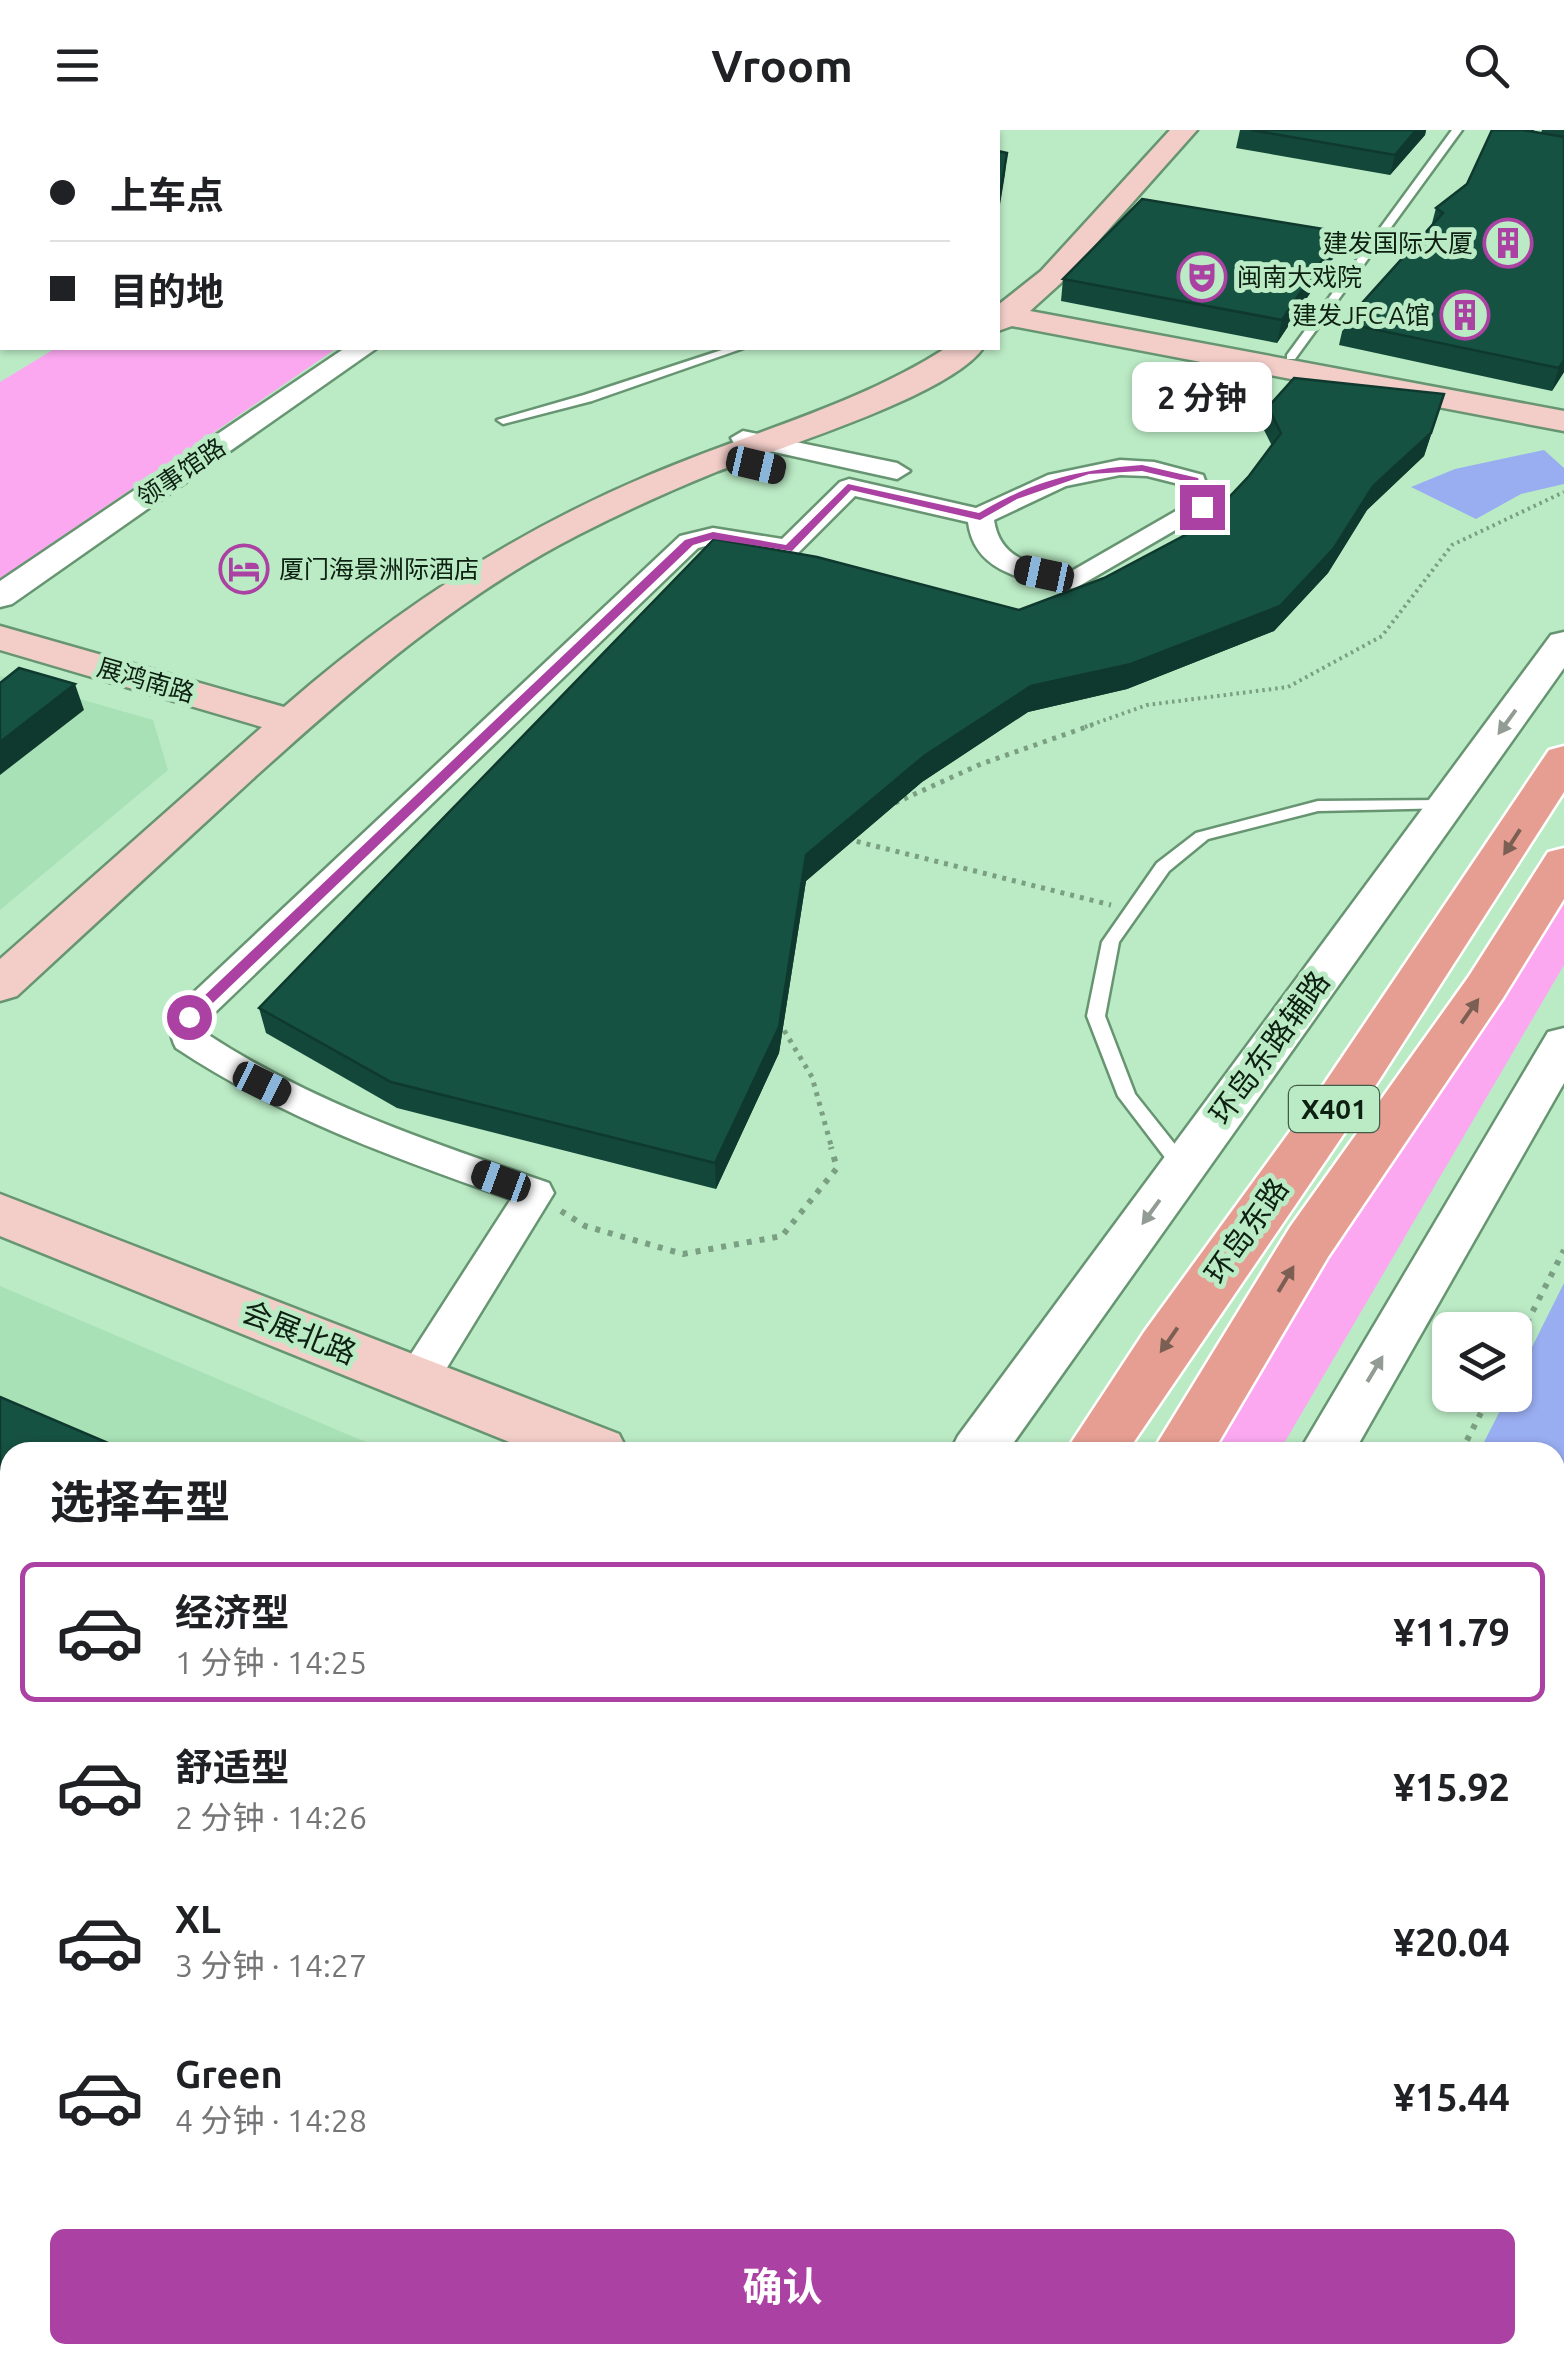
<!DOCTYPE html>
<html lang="zh">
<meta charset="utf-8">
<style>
:root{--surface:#fff;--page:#f2f2f2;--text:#202124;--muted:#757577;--line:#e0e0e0;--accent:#ab41a2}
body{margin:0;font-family:Ubuntu,"Noto Sans SC",sans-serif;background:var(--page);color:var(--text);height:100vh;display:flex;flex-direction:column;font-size:38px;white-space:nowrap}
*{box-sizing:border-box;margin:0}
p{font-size:32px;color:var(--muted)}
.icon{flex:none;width:55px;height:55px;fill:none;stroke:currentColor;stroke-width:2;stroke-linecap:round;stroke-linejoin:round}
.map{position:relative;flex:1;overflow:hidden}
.details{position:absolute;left:0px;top:1312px;width:1565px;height:922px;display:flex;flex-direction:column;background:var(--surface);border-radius:30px 30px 0 0;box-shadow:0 2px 8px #0004}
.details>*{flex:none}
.top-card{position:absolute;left:0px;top:0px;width:1000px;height:220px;box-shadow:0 2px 8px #0004;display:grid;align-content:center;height:220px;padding:0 50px;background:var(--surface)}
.controls{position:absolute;left:1432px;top:1182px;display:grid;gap:20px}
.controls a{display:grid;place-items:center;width:100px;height:100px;border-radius:15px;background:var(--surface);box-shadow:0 2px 8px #0004;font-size:50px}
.end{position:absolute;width:45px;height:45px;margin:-22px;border:12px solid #ab41a2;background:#fff;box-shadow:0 0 0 5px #fff}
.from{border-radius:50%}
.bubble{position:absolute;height:70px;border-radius:15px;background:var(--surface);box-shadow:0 2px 8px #0004;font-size:32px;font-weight:700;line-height:70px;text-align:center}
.car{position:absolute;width:30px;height:60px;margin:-30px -15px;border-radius:12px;box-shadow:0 0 8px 2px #0007;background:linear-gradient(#222 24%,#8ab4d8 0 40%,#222 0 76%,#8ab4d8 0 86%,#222 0)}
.top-card b{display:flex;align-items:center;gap:35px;height:95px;font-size:38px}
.top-card b+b{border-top:2px solid var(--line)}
.top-card i{width:25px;height:25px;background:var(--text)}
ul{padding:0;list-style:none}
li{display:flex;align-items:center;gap:30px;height:140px;margin:0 20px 15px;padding:0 30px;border:5px solid transparent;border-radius:15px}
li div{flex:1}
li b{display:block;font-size:38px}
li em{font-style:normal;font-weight:700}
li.on{border-color:var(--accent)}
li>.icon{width:90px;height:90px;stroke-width:1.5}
h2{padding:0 50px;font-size:45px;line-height:120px}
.button{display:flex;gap:20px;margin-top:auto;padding:20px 50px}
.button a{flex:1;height:115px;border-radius:15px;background:var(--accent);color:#fff;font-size:40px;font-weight:700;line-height:115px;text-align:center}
header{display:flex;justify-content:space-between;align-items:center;height:130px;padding:0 50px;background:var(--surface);font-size:45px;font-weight:700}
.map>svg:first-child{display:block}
.built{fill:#a9e1b6}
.green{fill:#fba8f1}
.water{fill:#99adf1}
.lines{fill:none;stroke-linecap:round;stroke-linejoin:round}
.service-casing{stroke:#679572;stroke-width:5}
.minor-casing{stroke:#679572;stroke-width:5}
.tertiary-casing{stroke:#679572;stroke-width:5}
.secondary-casing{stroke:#679572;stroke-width:5}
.primary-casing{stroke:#fff;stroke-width:5}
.path-far3{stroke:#7a9f82;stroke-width:4;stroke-dasharray:2.5 4;stroke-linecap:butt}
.path-far2{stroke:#7a9f82;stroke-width:5;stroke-dasharray:4 6;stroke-linecap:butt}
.path-far1{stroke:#7a9f82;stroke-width:6;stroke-dasharray:5 8;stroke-linecap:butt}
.path{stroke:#7a9f82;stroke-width:9;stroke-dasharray:6 10;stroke-linecap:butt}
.service{fill:#fff;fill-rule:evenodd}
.minor{fill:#fff;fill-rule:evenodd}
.tertiary{fill:#fff;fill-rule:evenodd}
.secondary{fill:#f3cec9;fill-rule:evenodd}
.primary{fill:#e69e92;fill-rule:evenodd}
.wall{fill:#134739}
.shaded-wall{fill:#0f392e}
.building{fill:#165242;stroke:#0f392e;stroke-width:2.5}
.oneway{fill:#929b94}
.oneway2{fill:#7a5f52}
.route{fill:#ab41a2}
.labels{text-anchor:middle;stroke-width:10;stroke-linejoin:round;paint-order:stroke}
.far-poi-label{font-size:25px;fill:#0d2012;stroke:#bbebc5;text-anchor:end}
.far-street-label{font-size:25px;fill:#0d2012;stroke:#bbebc5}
.shield{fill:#bbebc5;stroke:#415d48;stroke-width:2.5}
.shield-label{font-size:28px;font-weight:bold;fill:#0d2012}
.street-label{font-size:30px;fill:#0d2012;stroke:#bbebc5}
</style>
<header><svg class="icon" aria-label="menu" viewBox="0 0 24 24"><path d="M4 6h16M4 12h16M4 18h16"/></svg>Vroom<svg class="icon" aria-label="search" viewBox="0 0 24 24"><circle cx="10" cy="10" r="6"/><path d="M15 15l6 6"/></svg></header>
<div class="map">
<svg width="1564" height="2233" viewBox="0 0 1564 2233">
<rect width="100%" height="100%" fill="#bbebc5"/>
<g class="built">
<path d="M 0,546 L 153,590 L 168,640 L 0,780 Z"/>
<path d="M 0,1156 L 389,1322 L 10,1322 L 10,2225 L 266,2225 L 260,2233 L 0,2233 Z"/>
</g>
<g class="green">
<path d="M 56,218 L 337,218 L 0,449 L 0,252 Z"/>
<path d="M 1564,735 L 1564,835 L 1279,1322 L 1209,1322 Z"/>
<path d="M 88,2225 L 201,2225 L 195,2233 L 83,2233 Z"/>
</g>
<g class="water">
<path d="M 1544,320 L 1564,338 L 1564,354 L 1521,364 L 1476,389 L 1411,357 L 1455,339 Z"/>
<path d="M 1564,1153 L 1564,2233 L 1025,2233 L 1029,2225 L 1555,2225 L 1555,1322 L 1479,1322 L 1508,1265 L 1515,1265 L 1515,1251 Z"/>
</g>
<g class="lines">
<g class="service-casing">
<g id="service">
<path d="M 1452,0 L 1462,0 L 1295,229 L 1287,229 L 1287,225 Z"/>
<path d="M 728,218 L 744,218 L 592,271 L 503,294 L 497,290 L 584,265 Z"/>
<path d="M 1446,670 L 1452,672 L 1452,678 L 1318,681 L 1208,709 L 1169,741 L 1119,812 L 1105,886 L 1135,964 L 1193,1037 L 1183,1044 L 1176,1042 L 1118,966 L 1087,886 L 1102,812 L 1157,733 L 1196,703 L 1318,671 Z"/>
<path d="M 10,2216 L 10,2225 L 39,2225 L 36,2233 L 0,2233 L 0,2220 Z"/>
</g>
</g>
<g class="minor-casing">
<g id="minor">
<path d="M 743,301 L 897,333 L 910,341 L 897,349 L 734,313 L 731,308 Z"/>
<path d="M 1120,330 L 1154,332 L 1203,345 L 1215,377 L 1074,459 C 1030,450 975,446 968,392 L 855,366 L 797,424 L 788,426 L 713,414 L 698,418 L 207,890 L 207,904 C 312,973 430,1012 549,1053 L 554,1063 L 432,1262 L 417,1267 L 402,1262 L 396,1250 L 402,1238 L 511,1069 C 394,1028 280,987 176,918 C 169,905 169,891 176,879 L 680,406 L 713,398 L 782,409 L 840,352 L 849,349 L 976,378 L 1048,345 ZM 1120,345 L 1147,346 L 1183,355 L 1188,374 L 1070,442 C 1035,435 1000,431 994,390 L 1066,356 Z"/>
</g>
</g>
<g class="tertiary-casing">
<g id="tertiary">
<path d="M 2,122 L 2,138 L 0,139 L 0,123 Z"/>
<path d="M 345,218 L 377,218 L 12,474 L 0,477 L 0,451 Z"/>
<path d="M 1564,502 L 1564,538 L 1007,1322 L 950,1322 L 958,1306 L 1551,505 Z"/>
<path d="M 1564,898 L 1564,953 L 1354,1322 L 1299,1322 L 1548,902 Z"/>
<path d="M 281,2225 L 360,2225 L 357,2233 L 278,2233 Z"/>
</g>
</g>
<g class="secondary-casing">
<g id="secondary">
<path d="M 3,0 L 42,0 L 43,2 L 5,2 Z"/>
<path d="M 64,0 L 103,0 L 104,2 L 66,2 Z"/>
<path d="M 1170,0 L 1197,0 L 1061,153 L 1030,181 L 1564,281 L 1564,301 L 1012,196 L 998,201 L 998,175 L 1041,141 Z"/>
<path d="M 946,218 L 983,218 C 950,266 775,319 716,342 C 669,361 623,382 578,405 C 457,467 357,555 257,645 C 177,718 97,792 17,866 L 0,871 L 0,829 L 262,597 L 0,520 L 0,496 L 284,577 C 394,481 512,403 647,346 C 747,303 854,277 946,218 Z"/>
<path d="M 0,1064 L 619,1304 L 628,1322 L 534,1322 L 0,1106 Z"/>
</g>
</g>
<g class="primary-casing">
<g id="primary">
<path d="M 1564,616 L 1564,662 L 1356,986 L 1127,1322 L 1065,1322 L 1144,1202 L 1320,960 L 1549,620 Z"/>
<path d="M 1564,718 L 1564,769 L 1503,868 L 1328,1127 L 1213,1322 L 1152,1322 L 1290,1097 L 1469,846 L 1548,722 Z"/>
<path d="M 446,2225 L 532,2225 L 529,2233 L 443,2233 Z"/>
<path d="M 579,2225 L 665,2225 L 662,2233 L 576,2233 Z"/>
<path d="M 753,2225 L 838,2225 L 835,2233 L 750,2233 Z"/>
</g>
</g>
<path class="path-far3" d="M 1085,597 L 1147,575 L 1288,557 L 1382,506 L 1452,415 L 1564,362"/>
<g class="path-far2">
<path d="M 895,673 L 981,634 L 1092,595"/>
<path d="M 847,709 L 1111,775"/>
<path d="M 779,892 L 812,947 L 832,1019"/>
</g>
<g class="path-far1">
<path d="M 561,1081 L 585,1096 L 683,1124 L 782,1106 L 837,1038 L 831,1017"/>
<path d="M 1515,1216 L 1564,1120"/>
<path d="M 1461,1322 L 1490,1265"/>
</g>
<path class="path" d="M 993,2233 L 997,2225"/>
<use href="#service" class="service"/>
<use href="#minor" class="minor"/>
<use href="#tertiary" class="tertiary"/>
<use href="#secondary" class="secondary"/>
<use href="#primary" class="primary"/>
</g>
<g class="wall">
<path d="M 1240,0 L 1426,0 L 1425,5 L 1390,45 L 1236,18 Z"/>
<path d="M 1526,0 L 1534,0 L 1534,2 L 1541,3 L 1542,0 L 1564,0 L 1564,242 L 1552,261 L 1339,215 L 1344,193 L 1431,97 L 1436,78 L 1467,54 Z"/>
<path d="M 1341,102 L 1336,124 L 1277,213 L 1061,171 L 1063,149 Z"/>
<path d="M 1268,277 L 1437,287 L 1424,326 L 1367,380 L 1328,443 L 1274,501 L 1127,559 L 1028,582 L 922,652 L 806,751 L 779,923 L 716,1059 L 397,978 L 266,903 L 259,878 L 1019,480 L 1104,448 L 1202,396 L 1249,346 L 1272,316 L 1264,300 Z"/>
</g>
<g class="shaded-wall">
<path d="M 855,0 L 927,0 L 913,2 L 855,2 Z"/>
<path d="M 1416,0 L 1426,0 L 1425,5 L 1390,45 L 1395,25 Z"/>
<path d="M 1007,23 L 1005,44 L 998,87 L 998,76 Z"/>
<rect x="0" y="56" width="2" height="20"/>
<path d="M 1341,102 L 1336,124 L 1277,213 L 1282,190 Z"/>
<path d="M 1564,230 L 1564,242 L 1552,261 L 1559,238 Z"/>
<path d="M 1444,264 L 1424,326 L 1367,380 L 1328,443 L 1274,501 L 1127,559 L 1028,582 L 922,652 L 806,751 L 779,923 L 716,1059 L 715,1033 L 806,725 L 924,626 L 1031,556 L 1373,356 Z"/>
<path d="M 75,554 L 84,580 L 0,645 L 0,612 Z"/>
<path d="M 10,1839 L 10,1880 L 0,1894 L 0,1853 Z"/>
</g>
<g class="building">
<path d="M 734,0 L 893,0 L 905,2 L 731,2 Z"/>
<path d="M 1251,0 L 1416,0 L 1395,25 Z"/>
<path d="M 1492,0 L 1523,0 L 1564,7 L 1564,230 L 1559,238 L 1344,193 L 1443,83 L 1436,78 L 1467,54 Z"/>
<rect x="0" y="5" width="2" height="51"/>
<path d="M 998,21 L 1007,23 L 998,76 Z"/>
<path d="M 1142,69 L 1341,102 L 1282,190 L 1063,149 Z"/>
<path d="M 1294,248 L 1444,264 L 1431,303 L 1373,356 L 1334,418 L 1280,476 L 1131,534 L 1031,556 L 924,626 L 806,725 L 779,897 L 715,1033 L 391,952 L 259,878 L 714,409 L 817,427 L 1019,480 L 1104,448 L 1202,396 L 1249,346 L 1281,303 L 1268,277 Z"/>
<path d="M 19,538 L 75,554 L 0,612 L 0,553 Z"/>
<path d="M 0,1267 L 129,1322 L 10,1322 L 10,1839 L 0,1853 Z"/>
</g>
<defs><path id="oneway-solid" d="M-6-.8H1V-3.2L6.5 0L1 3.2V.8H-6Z" transform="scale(2.5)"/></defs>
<g class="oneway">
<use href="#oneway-solid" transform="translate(1507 592) rotate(126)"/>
<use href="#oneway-solid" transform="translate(1151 1082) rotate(126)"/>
<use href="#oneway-solid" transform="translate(1375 1239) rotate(-59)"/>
</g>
<g class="oneway2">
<use href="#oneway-solid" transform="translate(1512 712) rotate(123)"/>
<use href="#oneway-solid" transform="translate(1470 881) rotate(-55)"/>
<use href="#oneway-solid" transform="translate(1286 1149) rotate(-59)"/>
<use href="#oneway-solid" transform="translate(1169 1210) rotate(125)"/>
</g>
<path class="route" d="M 1142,335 L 1198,348 L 1208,377 L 1199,379 L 1189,352 L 1142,341 L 1089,344 L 1017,369 L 980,390 L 851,360 L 792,421 L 713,409 L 693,415 L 194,891 L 182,887 L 685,410 L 713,402 L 786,415 L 848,354 L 979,383 C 1032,351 1081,339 1142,335 Z"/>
<defs>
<g id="building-ring" transform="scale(2.5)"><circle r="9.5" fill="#bbebc5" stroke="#ab41a2" stroke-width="1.5"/><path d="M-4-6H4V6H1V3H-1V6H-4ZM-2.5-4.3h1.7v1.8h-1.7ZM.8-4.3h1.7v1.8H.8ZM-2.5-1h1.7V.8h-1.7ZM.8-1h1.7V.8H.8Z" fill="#ab41a2"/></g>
<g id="theatre-ring" transform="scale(2.5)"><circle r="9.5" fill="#bbebc5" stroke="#ab41a2" stroke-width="1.5"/><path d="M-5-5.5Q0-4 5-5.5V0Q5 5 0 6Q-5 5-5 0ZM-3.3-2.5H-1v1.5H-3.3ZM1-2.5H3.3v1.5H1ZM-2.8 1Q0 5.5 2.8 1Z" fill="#ab41a2"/></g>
<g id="hotel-ring" transform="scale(2.5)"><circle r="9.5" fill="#bbebc5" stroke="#ab41a2" stroke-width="1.5"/><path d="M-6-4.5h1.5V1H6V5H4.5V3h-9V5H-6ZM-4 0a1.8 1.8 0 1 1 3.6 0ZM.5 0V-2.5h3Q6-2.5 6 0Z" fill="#ab41a2"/></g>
</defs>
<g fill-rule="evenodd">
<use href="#building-ring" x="1508" y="113"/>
<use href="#theatre-ring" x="1202" y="147"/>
<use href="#building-ring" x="1465" y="185"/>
<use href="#hotel-ring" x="244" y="439"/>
</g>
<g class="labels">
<g class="far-poi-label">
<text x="1473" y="122">建发国际大厦</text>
<text x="1237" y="156" text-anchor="start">闽南大戏院</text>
<text x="1430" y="194">建发JFC A馆</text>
<text x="279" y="448" text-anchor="start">厦门海景洲际酒店</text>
</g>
<g class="far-street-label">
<text transform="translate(181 342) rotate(-34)" y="9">领事馆路</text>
<text transform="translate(146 550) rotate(16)" y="9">展鸿南路</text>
</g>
<rect class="shield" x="1289" y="956" width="90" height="46" rx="8"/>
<g class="shield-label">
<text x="1334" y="989">X401</text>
</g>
<g class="street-label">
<text transform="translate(1270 918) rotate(-54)" y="10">环岛东路辅路</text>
<text transform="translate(1247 1101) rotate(-55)" y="10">环岛东路</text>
<text transform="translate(299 1203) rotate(22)" y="10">会展北路</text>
</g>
</g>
</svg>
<div class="controls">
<a><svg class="icon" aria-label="layers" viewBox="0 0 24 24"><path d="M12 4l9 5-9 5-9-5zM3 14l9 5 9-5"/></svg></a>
</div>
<i class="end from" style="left:189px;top:887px"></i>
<i class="end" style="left:1202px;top:377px"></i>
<div class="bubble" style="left:1132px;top:232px;width:140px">2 分钟</div>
<i class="car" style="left:756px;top:335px;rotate:103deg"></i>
<i class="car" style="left:1044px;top:444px;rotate:282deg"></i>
<i class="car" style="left:262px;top:954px;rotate:116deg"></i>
<i class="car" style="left:501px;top:1051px;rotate:290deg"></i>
<div class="top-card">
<b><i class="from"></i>上车点</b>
<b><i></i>目的地</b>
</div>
<section class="details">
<h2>选择车型</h2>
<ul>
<li class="on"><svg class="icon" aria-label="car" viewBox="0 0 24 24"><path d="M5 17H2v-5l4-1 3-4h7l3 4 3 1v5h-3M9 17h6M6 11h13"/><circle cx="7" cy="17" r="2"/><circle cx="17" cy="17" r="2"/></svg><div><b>经济型</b><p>1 分钟 · 14:25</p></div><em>¥11.79</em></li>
<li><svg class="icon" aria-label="car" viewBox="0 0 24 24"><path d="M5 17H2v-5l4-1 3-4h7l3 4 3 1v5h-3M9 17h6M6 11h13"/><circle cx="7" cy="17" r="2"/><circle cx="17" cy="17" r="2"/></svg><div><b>舒适型</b><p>2 分钟 · 14:26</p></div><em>¥15.92</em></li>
<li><svg class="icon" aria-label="car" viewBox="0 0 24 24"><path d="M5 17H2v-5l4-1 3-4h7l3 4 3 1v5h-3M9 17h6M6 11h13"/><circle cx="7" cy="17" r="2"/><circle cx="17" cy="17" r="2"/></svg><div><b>XL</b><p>3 分钟 · 14:27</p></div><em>¥20.04</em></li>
<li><svg class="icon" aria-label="car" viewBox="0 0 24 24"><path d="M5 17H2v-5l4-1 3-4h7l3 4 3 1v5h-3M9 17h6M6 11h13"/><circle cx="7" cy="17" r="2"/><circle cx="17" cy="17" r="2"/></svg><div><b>Green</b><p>4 分钟 · 14:28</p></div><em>¥15.44</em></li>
</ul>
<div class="button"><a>确认</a></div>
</section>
</div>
